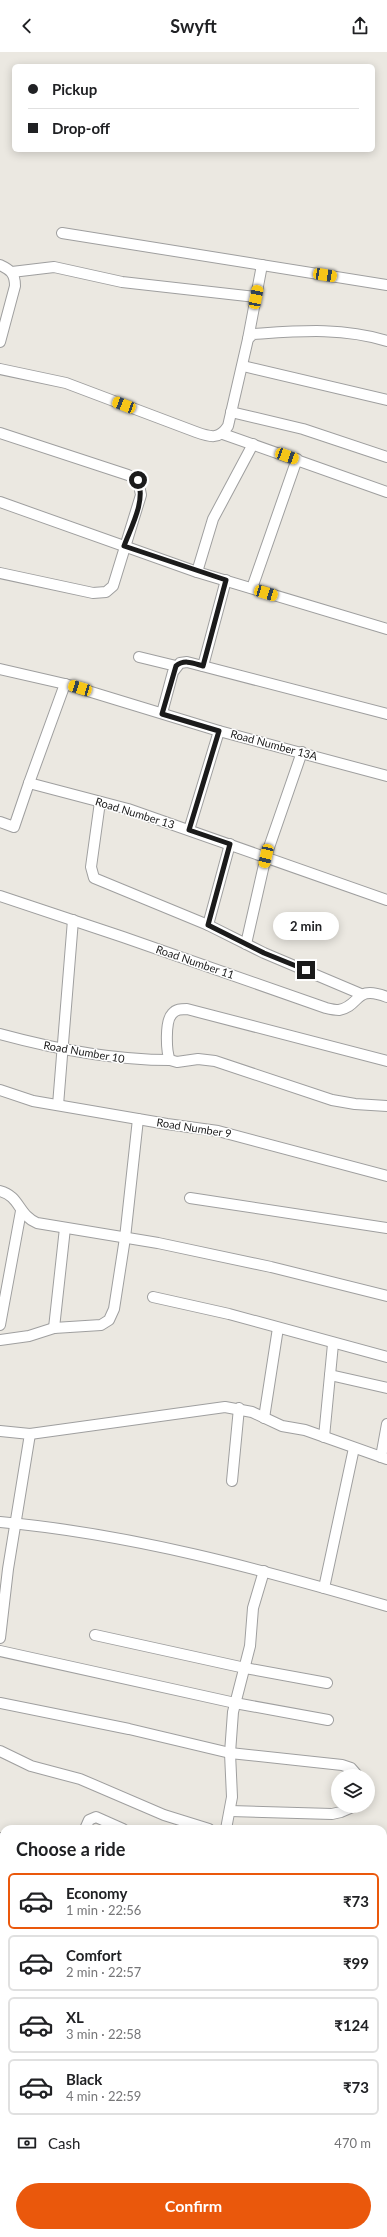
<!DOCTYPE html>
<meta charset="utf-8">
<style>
:root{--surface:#fff;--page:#f2f2f2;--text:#202124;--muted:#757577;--line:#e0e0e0;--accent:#ea580c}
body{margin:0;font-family:Lato,sans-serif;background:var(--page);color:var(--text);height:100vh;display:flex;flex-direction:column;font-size:15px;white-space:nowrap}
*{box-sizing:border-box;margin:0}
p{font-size:13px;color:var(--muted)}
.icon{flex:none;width:22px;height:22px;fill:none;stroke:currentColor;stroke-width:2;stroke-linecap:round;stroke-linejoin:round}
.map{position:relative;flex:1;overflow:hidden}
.details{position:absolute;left:0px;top:1773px;width:387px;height:412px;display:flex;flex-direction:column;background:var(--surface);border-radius:12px 12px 0 0;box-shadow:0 2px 10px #0003}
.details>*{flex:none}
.hud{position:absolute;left:12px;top:12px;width:363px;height:88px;border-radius:6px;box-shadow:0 2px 10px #0003;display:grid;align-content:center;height:88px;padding:0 16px;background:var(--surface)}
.controls{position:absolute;left:331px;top:1717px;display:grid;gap:8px}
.controls a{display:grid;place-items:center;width:44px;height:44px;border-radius:50%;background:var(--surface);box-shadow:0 2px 10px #0003;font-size:20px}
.end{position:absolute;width:18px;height:18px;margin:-9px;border:5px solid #1b1b1b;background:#fff;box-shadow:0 0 0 2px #fff}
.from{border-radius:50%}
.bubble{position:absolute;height:28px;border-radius:14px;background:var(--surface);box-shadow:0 2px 10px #0003;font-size:13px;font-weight:700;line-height:28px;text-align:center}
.car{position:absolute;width:12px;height:24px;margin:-12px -6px;border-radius:5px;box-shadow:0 0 3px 1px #0007;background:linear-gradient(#f5c518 24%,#345 0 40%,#f5c518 0 76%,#345 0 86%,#f5c518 0)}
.hud b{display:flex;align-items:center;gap:14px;height:38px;font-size:15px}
.hud b+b{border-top:1px solid var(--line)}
.hud i{width:10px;height:10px;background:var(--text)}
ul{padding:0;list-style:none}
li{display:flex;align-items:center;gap:12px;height:56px;margin:0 8px 6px;padding:0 8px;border:2px solid var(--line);border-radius:6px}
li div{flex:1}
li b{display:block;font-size:15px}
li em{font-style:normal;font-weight:700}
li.selected{border-color:var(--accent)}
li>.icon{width:36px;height:36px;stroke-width:1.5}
h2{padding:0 16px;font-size:18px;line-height:48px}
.pay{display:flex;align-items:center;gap:10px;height:44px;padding:0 16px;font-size:15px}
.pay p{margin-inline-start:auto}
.primary-button{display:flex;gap:8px;margin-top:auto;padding:8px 16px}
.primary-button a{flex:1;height:46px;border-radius:24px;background:var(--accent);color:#fff;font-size:16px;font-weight:700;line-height:46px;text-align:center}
header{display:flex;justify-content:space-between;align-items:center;height:52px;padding:0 16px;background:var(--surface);font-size:18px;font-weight:700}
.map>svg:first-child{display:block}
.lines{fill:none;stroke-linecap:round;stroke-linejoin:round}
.minor-casing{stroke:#9f9f9f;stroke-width:12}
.minor{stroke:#fff;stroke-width:10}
.route{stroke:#1b1b1b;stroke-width:5}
.labels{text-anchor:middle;stroke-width:3;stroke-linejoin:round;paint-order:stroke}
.street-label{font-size:11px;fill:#1b1b1b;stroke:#fff}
</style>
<header><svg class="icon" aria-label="back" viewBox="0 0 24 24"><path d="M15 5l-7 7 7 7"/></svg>Swyft<svg class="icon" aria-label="share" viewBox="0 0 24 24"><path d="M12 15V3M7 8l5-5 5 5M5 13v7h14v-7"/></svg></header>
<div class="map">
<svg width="387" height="2185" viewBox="0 0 387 2185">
<rect width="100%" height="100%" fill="#ebe8e1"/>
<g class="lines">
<g class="minor-casing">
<g id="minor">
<path d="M 62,181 L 387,233"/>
<path d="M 0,213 C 11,218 15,222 15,234 L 0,290"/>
<path d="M 12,220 L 54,215 L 122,230 L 256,245"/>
<path d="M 248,287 L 262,213"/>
<path d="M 243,314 L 387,348"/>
<path d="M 0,317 L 66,331 L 196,380 C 210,385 219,388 228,374 L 248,287 L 253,282 C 299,279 342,275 387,289"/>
<path d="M 231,360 L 303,377 L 387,405"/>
<path d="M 0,381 L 128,423 L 138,428 L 141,443 L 113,534 L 106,540 L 93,541 L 0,521"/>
<path d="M 223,382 L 387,440"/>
<path d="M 0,450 L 197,520 L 387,577"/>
<path d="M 197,520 L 213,467 L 253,392"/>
<path d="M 252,536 L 297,407"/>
<path d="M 139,605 L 176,614"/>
<path d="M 203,614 L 226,528"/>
<path d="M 0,617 L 65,632 L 219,679 L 387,724"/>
<path d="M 162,661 L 173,620 L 180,611 L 187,610 L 387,662"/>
<path d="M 29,731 L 65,632"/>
<path d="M 100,750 L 91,815 L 94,826 L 208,873 L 264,901 L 361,942"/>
<path d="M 0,770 L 14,775 L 29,731 L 128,757 L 387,848"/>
<path d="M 189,778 L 219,679"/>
<path d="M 0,844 L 123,885 L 326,956 C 330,957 335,958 339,958 C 361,954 354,932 387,945"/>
<path d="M 208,873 L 230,792"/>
<path d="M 246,892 L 266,804 L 302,700"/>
<path d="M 0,982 C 55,997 112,1008 170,1008"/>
<path d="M 387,1009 L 187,957 C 181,957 176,957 172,962 C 165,969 166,1000 170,1008 L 177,1010 L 198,1007 L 215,1009 L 332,1048 L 355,1052 L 387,1054"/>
<path d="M 0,1038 L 33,1049 L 167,1072 L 218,1079 L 387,1124"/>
<path d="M 58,1053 L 73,868"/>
<path d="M 0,1139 C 20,1144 18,1163 37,1171 L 158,1191 L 271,1215 L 387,1244"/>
<path d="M 190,1146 L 387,1176"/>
<path d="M 153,1245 L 229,1262 L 387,1305"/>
<path d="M 0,1273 L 21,1159"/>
<path d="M 54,1276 L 65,1176"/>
<path d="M 0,1288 L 29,1284 L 54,1276 L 101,1273 L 109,1268 L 114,1257 L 125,1186 L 138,1067"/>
<path d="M 330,1323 L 387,1336"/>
<path d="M 264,1366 L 278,1276"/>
<path d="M 0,1379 L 30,1382 L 225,1355 L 252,1360 L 282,1374 L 305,1378 L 387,1407"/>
<path d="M 324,1385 L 333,1292"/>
<path d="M 381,1405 L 387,1372"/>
<path d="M 232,1429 L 239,1356"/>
<path d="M 0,1470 C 132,1482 260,1517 387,1554"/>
<path d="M 324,1536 L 354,1396"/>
<path d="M 95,1583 L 245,1616 L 327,1631"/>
<path d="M 0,1586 L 8,1517 L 30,1382"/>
<path d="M 0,1599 L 235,1651 L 328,1668"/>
<path d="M 0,1651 L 129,1677 L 230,1701 L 342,1713 L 351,1716 L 358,1724"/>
<path d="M 0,1699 L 31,1714 L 80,1727 L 164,1763 L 209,1777"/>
<path d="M 230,1759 L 332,1762 L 341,1760 L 355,1754"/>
<path d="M 85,1777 L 89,1768 L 96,1765 L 123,1777"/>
<path d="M 226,1777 L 232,1745 L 230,1701 L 233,1660 L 250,1594 L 253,1556 L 264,1519"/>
<path d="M 0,1786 L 4,1788"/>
<path d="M 383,1900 L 387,1904"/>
<path d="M 0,1994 L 4,1996"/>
<path d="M 0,2152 L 4,2140"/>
<path d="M 155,2181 L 163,2185"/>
</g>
</g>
<use href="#minor" class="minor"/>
</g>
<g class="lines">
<path class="route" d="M 138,428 C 146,449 131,475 124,494 L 226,528 L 203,614 C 193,611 184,607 176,614 L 162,662 L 219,679 L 189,778 L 230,792 L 208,873 L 264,901 L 306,918"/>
</g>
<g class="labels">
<g class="street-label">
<text transform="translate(274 693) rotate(15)" y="4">Road Number 13A</text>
<text transform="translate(135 761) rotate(17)" y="4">Road Number 13</text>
<text transform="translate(195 910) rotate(19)" y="4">Road Number 11</text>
<text transform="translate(84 1000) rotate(10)" y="4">Road Number 10</text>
<text transform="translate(194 1076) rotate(9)" y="4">Road Number 9</text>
</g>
</g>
</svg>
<div class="controls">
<a><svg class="icon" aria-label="layers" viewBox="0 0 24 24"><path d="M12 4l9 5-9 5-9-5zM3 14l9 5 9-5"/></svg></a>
</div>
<i class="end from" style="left:138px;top:428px"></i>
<i class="end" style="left:306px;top:918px"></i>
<div class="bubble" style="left:273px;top:860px;width:66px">2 min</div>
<i class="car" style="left:325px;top:223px;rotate:99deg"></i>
<i class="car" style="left:256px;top:245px;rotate:11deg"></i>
<i class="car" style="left:124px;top:353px;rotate:291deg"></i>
<i class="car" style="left:287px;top:404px;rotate:110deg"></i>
<i class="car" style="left:266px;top:541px;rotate:107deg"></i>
<i class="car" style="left:80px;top:636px;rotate:287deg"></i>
<i class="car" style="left:266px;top:804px;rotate:193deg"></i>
<div class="hud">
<b><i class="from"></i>Pickup</b>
<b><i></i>Drop-off</b>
</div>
<section class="details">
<h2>Choose a ride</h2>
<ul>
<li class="selected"><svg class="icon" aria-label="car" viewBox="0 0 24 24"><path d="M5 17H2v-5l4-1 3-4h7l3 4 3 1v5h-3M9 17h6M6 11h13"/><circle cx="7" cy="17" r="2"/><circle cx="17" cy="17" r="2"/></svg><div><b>Economy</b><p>1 min · 22:56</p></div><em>₹73</em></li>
<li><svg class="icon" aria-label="car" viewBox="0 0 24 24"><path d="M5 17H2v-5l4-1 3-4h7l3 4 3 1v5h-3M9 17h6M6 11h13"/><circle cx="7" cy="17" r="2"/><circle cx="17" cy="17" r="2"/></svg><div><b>Comfort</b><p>2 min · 22:57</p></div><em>₹99</em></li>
<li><svg class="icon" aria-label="car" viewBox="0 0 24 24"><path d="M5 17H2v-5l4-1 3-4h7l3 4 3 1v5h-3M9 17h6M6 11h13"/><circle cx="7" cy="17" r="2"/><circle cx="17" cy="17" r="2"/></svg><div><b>XL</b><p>3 min · 22:58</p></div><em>₹124</em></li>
<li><svg class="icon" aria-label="car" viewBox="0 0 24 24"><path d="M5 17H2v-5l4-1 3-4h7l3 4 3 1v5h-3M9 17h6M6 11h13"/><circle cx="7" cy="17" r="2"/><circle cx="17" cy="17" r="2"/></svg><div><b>Black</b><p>4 min · 22:59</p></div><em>₹73</em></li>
</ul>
<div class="pay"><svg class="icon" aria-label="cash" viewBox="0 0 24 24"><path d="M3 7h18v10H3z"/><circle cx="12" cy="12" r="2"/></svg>Cash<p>470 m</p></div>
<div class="primary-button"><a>Confirm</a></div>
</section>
</div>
